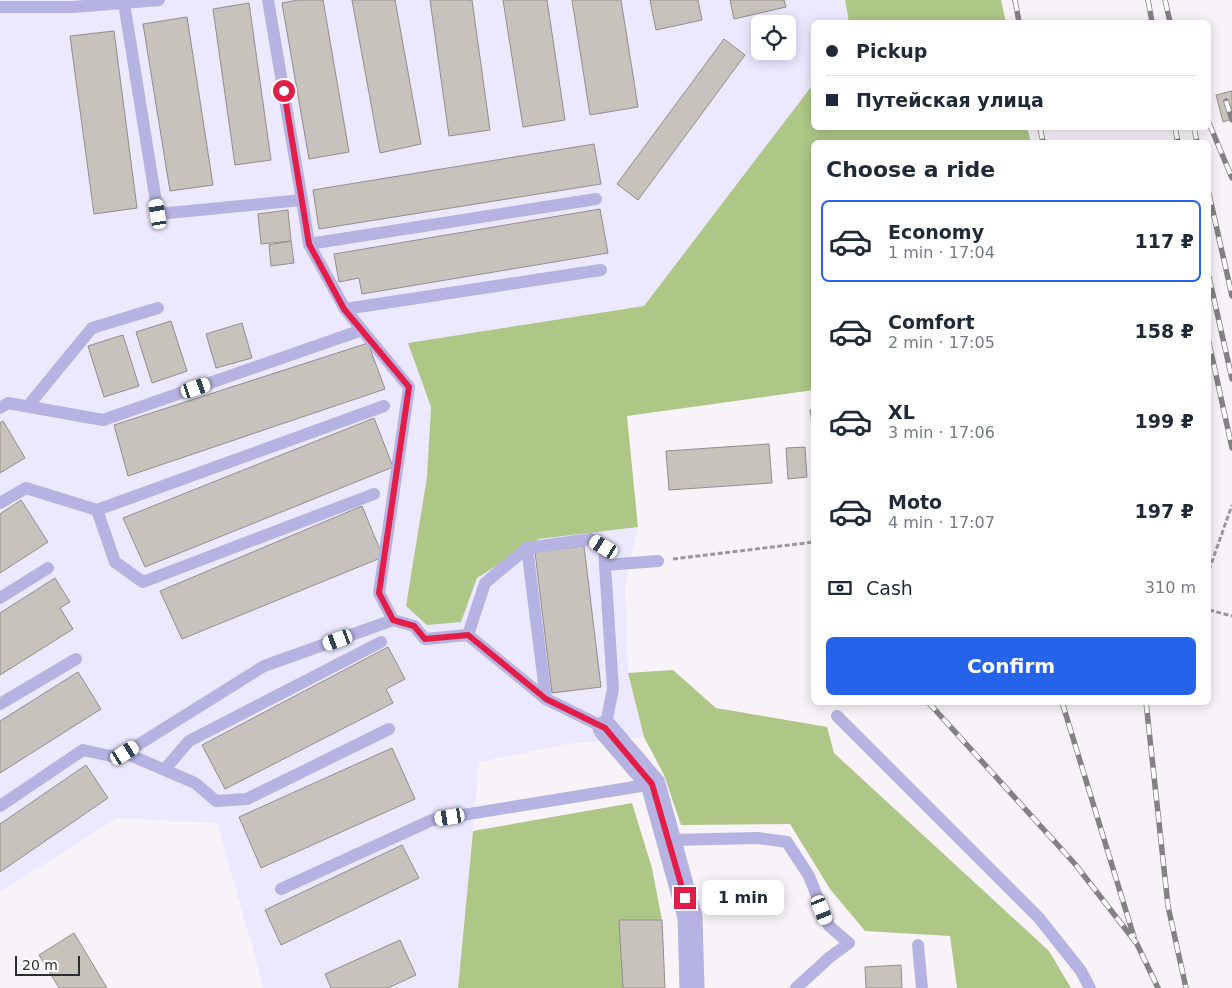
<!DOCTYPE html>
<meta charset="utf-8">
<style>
:root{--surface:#fff;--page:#f2f2f3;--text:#1f2937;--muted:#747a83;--line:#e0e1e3;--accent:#2563eb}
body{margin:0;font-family:"DejaVu Sans",sans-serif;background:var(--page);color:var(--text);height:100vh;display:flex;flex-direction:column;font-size:19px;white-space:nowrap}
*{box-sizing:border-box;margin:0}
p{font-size:16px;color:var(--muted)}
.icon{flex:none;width:28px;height:28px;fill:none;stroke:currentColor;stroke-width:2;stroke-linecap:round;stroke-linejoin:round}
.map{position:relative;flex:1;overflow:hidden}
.drawer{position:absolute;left:811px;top:140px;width:400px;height:565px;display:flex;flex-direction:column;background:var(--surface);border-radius:8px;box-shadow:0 2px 12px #0003}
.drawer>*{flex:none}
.guide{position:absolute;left:811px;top:20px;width:400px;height:110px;border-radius:8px;box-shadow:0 2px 12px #0003;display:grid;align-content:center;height:110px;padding:0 15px;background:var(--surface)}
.controls{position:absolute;left:751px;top:15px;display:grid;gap:10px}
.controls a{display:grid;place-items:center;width:45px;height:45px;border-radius:8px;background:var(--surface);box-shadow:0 2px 12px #0003;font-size:25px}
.scale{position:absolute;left:15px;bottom:12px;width:65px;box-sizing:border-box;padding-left:5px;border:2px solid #2d2c2e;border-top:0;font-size:14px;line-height:18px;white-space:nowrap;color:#2d2c2e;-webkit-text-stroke:4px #fff;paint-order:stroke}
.end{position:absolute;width:22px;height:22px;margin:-11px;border:6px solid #e11d48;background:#fff;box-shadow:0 0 0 2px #fff}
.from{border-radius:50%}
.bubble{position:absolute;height:35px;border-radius:8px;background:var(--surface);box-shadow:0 2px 12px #0003;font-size:16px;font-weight:800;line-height:35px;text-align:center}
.car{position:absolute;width:15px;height:30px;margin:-15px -8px;border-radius:6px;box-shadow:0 0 4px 1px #0007;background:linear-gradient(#fff 24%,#345 0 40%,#fff 0 76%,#345 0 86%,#fff 0)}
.guide b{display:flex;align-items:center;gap:18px;height:48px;font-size:19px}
.guide b+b{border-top:1px solid var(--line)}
.guide i{width:12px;height:12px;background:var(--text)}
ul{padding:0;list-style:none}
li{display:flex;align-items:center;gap:15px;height:82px;margin:0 10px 8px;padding:0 5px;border:2px solid transparent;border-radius:8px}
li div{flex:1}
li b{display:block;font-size:19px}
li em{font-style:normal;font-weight:800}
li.selected{border-color:var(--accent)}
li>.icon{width:45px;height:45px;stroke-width:1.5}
h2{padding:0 15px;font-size:22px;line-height:60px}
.pay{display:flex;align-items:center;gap:12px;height:55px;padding:0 15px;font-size:19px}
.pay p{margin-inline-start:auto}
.primary-button{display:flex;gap:10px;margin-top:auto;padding:10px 15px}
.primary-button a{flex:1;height:58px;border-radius:8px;background:var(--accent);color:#fff;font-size:20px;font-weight:800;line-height:58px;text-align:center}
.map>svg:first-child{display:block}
.industrial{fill:#ebe8ff;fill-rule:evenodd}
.forest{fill:#aec787}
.building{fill:#c8c2bd;stroke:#938d89}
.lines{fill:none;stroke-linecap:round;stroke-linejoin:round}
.path{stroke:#9a979b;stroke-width:3;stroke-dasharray:5 2.5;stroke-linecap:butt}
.service{stroke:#b6b3e2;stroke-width:12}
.minor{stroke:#b6b3e2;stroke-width:25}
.rail-casing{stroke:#848185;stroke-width:5.5}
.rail{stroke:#fff;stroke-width:4;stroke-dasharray:11;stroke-linecap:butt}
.route{stroke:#e11d48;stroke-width:6}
</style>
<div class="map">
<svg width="1232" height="988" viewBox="0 0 1232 988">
<rect width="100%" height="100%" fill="#f8f3f9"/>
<path class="industrial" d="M 0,0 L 845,0 L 849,22 L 814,22 L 814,83 L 645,306 L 408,343 L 431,407 L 427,477 L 461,622 L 477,578 L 539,539 L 638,527 L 625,583 L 628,673 L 644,737 L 566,744 L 479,762 L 458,988 L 264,988 L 217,823 L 117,818 L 0,892 ZM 760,24 L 788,24 L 788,51 L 760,51 Z"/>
<g class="forest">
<path d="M 845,0 L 1001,0 L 1006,22 L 849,22 Z"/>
<path d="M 814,83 L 814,128 L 1027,128 L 1031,142 L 814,142 L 814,390 L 627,416 L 638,527 L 539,539 L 477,578 L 461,622 L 427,625 L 406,606 L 427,477 L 431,407 L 408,343 L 644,306 Z"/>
<path d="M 673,670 L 716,708 L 827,727 L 834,753 L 1049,951 L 1071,988 L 957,988 L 950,936 L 865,931 L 830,889 L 790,824 L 681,825 L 664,775 L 644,737 L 628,673 Z"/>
<path d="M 632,803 L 652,868 L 662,920 L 619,920 L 623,988 L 458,988 L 473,831 Z"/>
</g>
<g class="building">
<path d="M 298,0 L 323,0 L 349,152 L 309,159 L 282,3 Z"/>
<path d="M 352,0 L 395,0 L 421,144 L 380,153 Z"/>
<path d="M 430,0 L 472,0 L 490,130 L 449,136 Z"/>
<path d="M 503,0 L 547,0 L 565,120 L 523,127 Z"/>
<path d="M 572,0 L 621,0 L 638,107 L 590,115 Z"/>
<path d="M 650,0 L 698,0 L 702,20 L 656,30 Z"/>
<path d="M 730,0 L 784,0 L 786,7 L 734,19 Z"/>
<path d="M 249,3 L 271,160 L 235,165 L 213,9 Z"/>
<path d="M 187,17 L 213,185 L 170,191 L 143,24 Z"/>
<path d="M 114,31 L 137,208 L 94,214 L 70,36 Z"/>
<path d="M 724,39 L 745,55 L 638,200 L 617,184 Z"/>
<path d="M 1232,91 L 1232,119 L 1223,122 L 1216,95 Z"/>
<path d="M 594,144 L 601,184 L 319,229 L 313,190 Z"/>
<path d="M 600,209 L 608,253 L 362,294 L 359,278 L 339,282 L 334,254 Z"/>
<path d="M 288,210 L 291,241 L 261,244 L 258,214 Z"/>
<path d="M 291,241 L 294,263 L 271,266 L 269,245 Z"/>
<path d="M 171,321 L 187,371 L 152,383 L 136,332 Z"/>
<path d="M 242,323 L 252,358 L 216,368 L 206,334 Z"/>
<path d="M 123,335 L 139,386 L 104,397 L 88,346 Z"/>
<path d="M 368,343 L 385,389 L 128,476 L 114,425 Z"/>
<path d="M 814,409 L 814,435 L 810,410 Z"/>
<path d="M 374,418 L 393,467 L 145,567 L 123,518 Z"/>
<path d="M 3,421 L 25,458 L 0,473 L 0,423 Z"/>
<path d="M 769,444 L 772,483 L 669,490 L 666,451 Z"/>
<path d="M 805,447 L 807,477 L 788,479 L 786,448 Z"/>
<path d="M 21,500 L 48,542 L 0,573 L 0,514 Z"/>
<path d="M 362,506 L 383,557 L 182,639 L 160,591 Z"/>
<path d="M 584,546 L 601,687 L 552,693 L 535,552 Z"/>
<path d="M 55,578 L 70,602 L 60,608 L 73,629 L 0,675 L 0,613 Z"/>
<path d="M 388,647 L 405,679 L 386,689 L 393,703 L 225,789 L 202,745 Z"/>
<path d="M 78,672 L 101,709 L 0,773 L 0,721 Z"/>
<path d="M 392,748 L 415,799 L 261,868 L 239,817 Z"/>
<path d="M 86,765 L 108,798 L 0,872 L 0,824 Z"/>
<path d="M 402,845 L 419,878 L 281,945 L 265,910 Z"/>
<path d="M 619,920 L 662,920 L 665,988 L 623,988 Z"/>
<path d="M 74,933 L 107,988 L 59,988 L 39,955 Z"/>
<path d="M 400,940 L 416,975 L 388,988 L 331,988 L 325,974 Z"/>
<path d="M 901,965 L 902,988 L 866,988 L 865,967 Z"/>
</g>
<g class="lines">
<g class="path">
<path d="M 673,559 L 814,542"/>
<path d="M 1209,570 L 1232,505"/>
<path d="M 1209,610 L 1232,616"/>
</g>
<g class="service">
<path d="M 268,0 L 302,200"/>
<path d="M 124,3 L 159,0"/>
<path d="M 0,7 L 72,7 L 124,3 L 158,214 L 302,200 L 309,244 L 596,199"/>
<path d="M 309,244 L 345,309 L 601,270"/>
<path d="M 362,330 L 409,387 L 379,593 L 393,620 L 414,626 L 425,639 L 468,635 L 546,699"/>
<path d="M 28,406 L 92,328 L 158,308"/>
<path d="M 0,408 L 8,403 L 103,420 L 362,330 L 345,309"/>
<path d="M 0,503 L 26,488 L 97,510 L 384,406"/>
<path d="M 97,510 L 115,562 L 143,582 L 374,494"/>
<path d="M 527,548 L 546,699 L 605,728 L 613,689 L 605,565 L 658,561"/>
<path d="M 0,598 L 48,568"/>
<path d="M 468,635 L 485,583 L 527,548 L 591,539 L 604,547 L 605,565"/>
<path d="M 0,704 L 76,659"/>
<path d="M 837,716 L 1039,918 L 1081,971 L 1090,988"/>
<path d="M 125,753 L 195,783 L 216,801 L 247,799 L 389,729"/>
<path d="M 165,769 L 189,741 L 381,642"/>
<path d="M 0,806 L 83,750 L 111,756 L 125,753 L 264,666 L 393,620"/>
<path d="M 669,840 L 758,838 L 787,842 L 809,876 L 829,926 L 849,943 L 830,957 L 796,988"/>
<path d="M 281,889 L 432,820 L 653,784"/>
<path d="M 918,945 L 922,988"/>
</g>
<path class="minor" d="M 605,728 L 653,784 L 690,917 L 692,988"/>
<g class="rail-casing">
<g id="rail">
<path d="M 1015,0 L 1019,22"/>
<path d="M 1148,0 L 1152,22"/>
<path d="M 1165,0 L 1170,22"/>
<path d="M 1226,101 L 1232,120"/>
<path d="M 1209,123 L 1232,178"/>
<path d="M 1040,128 L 1043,142"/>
<path d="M 1175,128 L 1178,142"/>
<path d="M 1194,128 L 1197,142"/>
<path d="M 1209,194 L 1232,296"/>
<path d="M 1209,277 L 1232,379"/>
<path d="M 1209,343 L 1232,448"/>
<path d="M 928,702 L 1075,864 L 1137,944 L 1158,988"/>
<path d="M 1062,702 L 1134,937"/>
<path d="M 1146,702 L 1168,906 L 1186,988"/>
</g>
</g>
<use href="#rail" class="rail"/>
</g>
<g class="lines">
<path class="route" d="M 284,91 L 309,244 L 344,309 L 409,387 L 379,593 L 393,620 L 414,626 L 425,639 L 468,635 L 546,699 L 605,728 L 652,784 L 685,898"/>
</g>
</svg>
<div class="controls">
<a><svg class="icon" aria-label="locate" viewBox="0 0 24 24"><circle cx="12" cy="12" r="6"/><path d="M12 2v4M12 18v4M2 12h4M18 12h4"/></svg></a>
</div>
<div class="scale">20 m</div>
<i class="end from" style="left:284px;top:91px"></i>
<i class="end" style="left:685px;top:898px"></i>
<div class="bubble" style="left:702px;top:880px;width:82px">1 min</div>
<i class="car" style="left:158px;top:214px;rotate:351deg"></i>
<i class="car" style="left:196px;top:388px;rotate:71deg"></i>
<i class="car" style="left:604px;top:547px;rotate:301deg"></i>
<i class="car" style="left:338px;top:640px;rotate:250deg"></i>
<i class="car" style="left:125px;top:753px;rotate:58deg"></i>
<i class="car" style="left:450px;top:817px;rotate:261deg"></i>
<i class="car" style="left:822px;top:910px;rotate:158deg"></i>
<div class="guide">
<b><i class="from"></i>Pickup</b>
<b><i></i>Путейская улица</b>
</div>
<section class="drawer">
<h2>Choose a ride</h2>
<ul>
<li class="selected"><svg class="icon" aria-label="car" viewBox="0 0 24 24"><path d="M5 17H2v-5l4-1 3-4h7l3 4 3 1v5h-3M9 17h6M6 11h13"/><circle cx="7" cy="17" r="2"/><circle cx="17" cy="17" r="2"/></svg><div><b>Economy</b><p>1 min · 17:04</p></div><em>117 ₽</em></li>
<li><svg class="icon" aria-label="car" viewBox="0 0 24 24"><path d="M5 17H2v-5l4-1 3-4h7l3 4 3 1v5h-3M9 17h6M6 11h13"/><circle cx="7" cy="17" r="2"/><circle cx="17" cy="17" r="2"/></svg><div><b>Comfort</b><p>2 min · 17:05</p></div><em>158 ₽</em></li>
<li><svg class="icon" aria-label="car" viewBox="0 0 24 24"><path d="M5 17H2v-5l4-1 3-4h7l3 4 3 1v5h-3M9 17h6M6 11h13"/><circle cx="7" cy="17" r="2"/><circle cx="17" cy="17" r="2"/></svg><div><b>XL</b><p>3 min · 17:06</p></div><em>199 ₽</em></li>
<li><svg class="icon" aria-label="car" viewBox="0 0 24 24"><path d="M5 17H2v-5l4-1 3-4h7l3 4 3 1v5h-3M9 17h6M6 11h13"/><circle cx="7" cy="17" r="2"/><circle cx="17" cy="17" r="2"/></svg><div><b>Moto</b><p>4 min · 17:07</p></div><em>197 ₽</em></li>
</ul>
<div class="pay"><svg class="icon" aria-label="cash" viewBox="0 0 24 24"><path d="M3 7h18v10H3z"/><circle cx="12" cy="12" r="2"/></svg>Cash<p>310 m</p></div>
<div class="primary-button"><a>Confirm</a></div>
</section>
</div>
